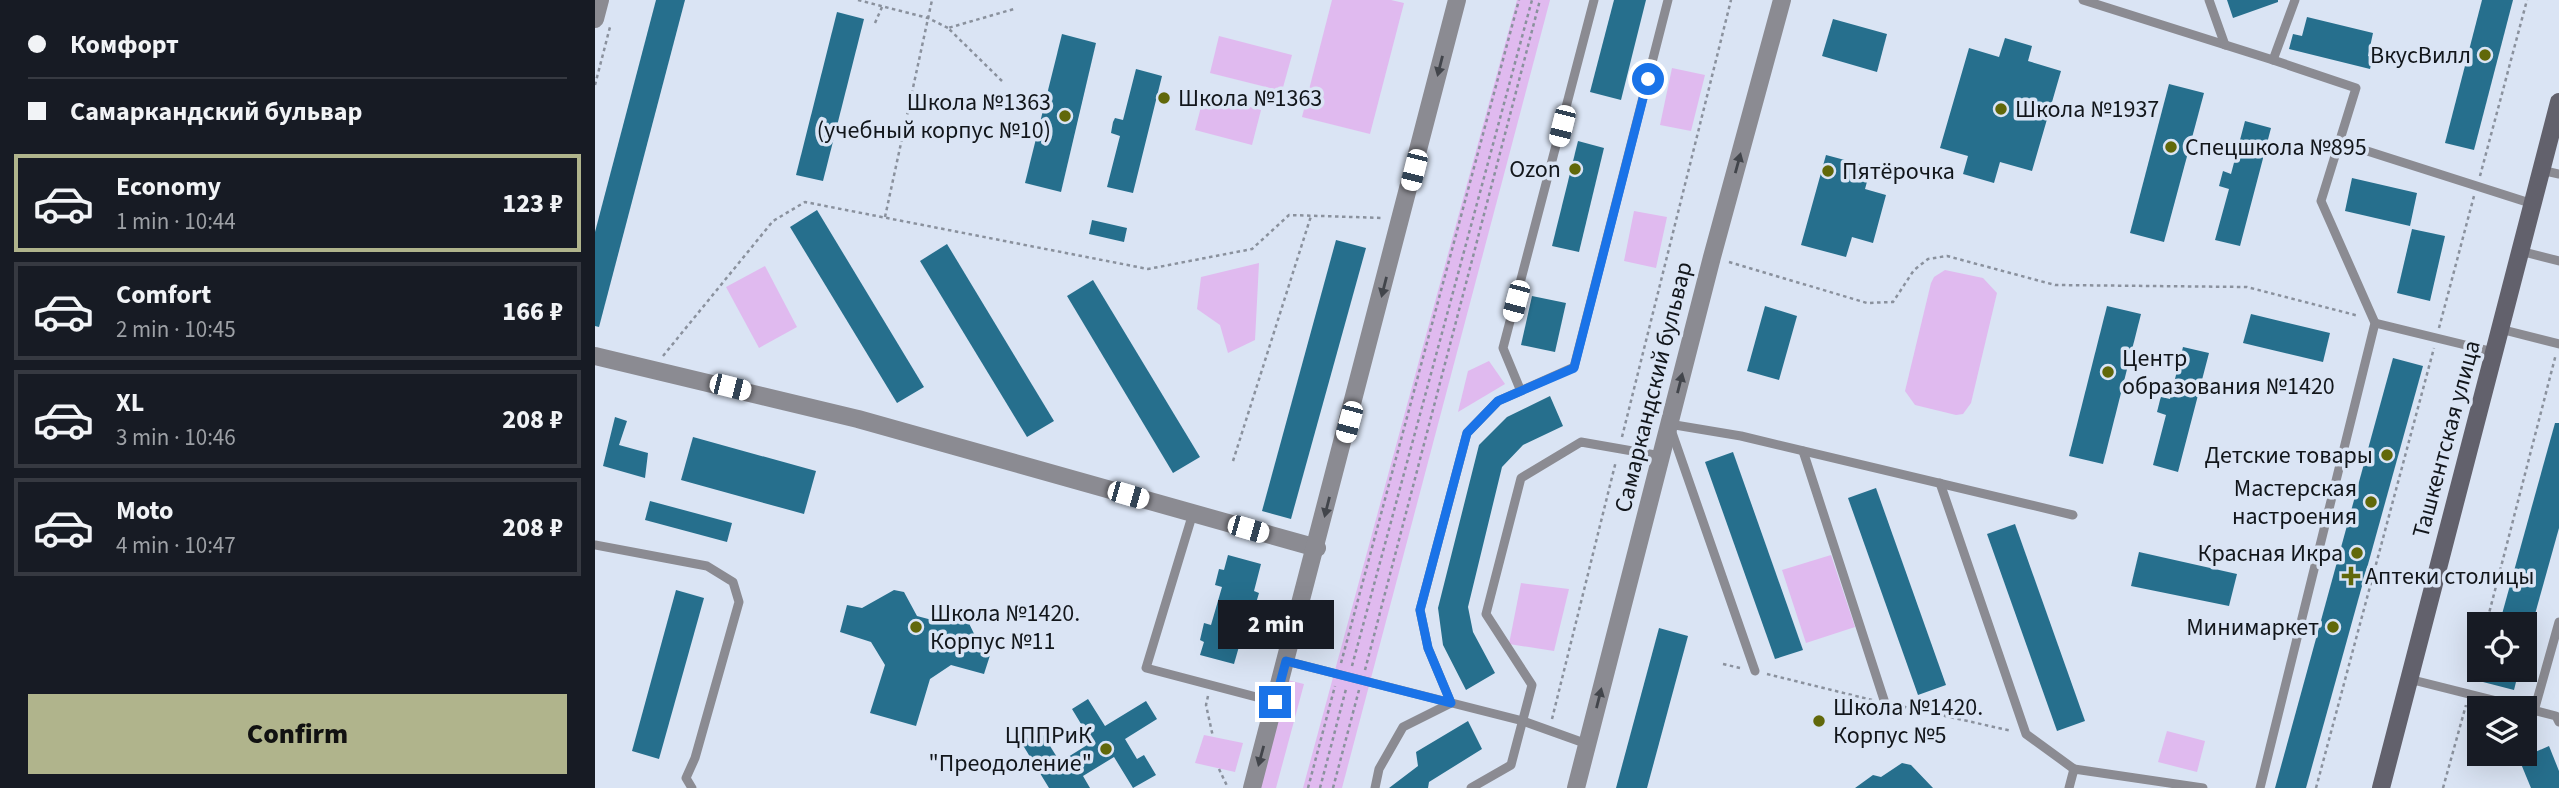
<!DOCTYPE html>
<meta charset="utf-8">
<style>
:root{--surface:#171b24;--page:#20242c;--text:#f1f3f6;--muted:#9ea1a6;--line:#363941;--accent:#b0b48c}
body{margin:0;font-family:"Source Sans 3",sans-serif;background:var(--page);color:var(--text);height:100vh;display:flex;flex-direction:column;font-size:26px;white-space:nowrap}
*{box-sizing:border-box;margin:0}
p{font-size:23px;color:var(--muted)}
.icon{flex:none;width:38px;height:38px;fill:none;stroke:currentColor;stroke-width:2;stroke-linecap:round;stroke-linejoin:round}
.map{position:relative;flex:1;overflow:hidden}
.drawer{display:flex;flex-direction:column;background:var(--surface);width:595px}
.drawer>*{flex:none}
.top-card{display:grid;align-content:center;height:154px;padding:0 28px;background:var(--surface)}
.fabs{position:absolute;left:1872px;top:612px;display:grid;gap:14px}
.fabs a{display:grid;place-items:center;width:70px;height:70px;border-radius:0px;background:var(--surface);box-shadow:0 7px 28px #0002;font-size:35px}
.end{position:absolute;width:32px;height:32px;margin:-16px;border:9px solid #1a73e8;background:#fff;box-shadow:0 0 0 4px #fff}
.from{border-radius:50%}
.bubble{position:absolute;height:49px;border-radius:0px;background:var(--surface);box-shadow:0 7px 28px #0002;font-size:23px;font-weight:800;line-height:49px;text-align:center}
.car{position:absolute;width:21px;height:42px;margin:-21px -10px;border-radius:9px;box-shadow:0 0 5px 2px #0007;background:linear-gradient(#fff 24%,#345 0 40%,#fff 0 76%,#345 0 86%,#fff 0)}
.top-card b{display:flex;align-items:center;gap:24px;height:66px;font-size:26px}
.top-card b+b{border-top:2px solid var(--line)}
.top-card i{width:18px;height:18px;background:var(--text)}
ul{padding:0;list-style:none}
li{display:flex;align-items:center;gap:21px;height:98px;margin:0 14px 10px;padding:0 14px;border:4px solid var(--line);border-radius:0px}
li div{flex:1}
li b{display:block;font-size:26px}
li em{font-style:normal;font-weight:800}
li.selected{border-color:var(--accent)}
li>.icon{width:63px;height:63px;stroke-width:1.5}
.primary-button{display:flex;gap:14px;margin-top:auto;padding:14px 28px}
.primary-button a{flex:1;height:80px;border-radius:0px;background:var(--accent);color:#111;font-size:28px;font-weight:800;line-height:80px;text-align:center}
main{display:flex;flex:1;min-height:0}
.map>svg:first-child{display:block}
.green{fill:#e0baef}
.building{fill:#266f8d}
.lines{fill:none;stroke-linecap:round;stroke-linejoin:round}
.path{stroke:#8a919d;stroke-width:2.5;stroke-dasharray:3.5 3.5;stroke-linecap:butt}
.service{stroke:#8b8b92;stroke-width:9}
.minor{stroke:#8b8b92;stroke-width:18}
.tertiary{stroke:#8b8b92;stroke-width:18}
.secondary{stroke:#62616c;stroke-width:18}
.oneway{fill:#42454b}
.route{stroke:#1a73e8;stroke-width:9}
.poi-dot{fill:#61680a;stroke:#dae4f4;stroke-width:2.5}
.labels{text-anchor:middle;stroke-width:7;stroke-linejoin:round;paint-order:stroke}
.poi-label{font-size:24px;fill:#12161b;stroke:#dae4f4;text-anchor:end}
.street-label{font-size:24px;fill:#12161b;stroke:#dae4f4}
</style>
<main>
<section class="drawer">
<div class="top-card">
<b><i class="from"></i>Комфорт</b>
<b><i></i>Самаркандский бульвар</b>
</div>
<ul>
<li class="selected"><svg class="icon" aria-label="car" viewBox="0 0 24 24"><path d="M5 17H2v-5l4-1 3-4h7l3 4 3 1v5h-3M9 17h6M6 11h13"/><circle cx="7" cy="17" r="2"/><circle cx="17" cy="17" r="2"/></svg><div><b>Economy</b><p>1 min · 10:44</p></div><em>123 ₽</em></li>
<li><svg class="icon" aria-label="car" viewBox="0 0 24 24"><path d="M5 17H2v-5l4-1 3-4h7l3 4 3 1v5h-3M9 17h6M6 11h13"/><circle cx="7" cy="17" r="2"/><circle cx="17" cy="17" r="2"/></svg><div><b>Comfort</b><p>2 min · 10:45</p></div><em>166 ₽</em></li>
<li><svg class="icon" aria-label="car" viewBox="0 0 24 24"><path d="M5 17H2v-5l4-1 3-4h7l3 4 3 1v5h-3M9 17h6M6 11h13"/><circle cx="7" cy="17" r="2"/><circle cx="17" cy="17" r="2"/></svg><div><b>XL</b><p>3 min · 10:46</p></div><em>208 ₽</em></li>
<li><svg class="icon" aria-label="car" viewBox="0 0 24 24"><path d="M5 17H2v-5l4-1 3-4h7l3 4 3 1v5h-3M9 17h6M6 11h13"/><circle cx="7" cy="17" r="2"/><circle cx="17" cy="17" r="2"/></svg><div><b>Moto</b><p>4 min · 10:47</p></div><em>208 ₽</em></li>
</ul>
<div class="primary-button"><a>Confirm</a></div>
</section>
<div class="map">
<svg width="1964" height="788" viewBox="0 0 1964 788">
<rect width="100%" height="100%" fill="#dae4f4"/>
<g class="green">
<path d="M 737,0 L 796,0 L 809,3 L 775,134 L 707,117 Z"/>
<path d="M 922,0 L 955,0 L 747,788 L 708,788 Z"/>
<path d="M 624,36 L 697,55 L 687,91 L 615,73 Z"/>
<path d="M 1077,68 L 1110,75 L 1096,131 L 1065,125 Z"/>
<path d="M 609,95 L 666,110 L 657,145 L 600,130 Z"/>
<path d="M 1039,211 L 1072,217 L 1061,268 L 1029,261 Z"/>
<path d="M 664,263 L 660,340 L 633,353 L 625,325 L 602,309 L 606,277 Z"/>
<path d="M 170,266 L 202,327 L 164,348 L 131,287 Z"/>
<path d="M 1350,270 L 1388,278 L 1402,293 L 1376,403 L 1368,414 L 1361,415 L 1320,405 L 1310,391 L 1336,283 L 1339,277 Z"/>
<path d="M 894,361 L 910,384 L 863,412 L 873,371 Z"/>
<path d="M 1236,555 L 1260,627 L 1211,643 L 1187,570 Z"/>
<path d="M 926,583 L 974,589 L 959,651 L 914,644 Z"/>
<path d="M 688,679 L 709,684 L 681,788 L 662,788 Z"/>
<path d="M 1572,731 L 1610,741 L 1602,772 L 1563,762 Z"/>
<path d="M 609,735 L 648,743 L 640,772 L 600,763 Z"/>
</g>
<g class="building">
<path d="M 61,0 L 90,0 L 4,327 L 0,326 L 0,232 Z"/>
<path d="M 1019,0 L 1051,0 L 1026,100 L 995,92 Z"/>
<path d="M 1632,0 L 1683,0 L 1683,2 L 1638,18 Z"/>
<path d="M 1887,0 L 1918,0 L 1879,150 L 1850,143 Z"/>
<path d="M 242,12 L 269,19 L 228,181 L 201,175 Z"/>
<path d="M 1712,17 L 1778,33 L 1773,56 L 1778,57 L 1775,69 L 1694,49 L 1698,34 L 1707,36 Z"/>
<path d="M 1238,19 L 1292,34 L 1282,72 L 1227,56 Z"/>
<path d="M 467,34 L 501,43 L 466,192 L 430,183 Z"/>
<path d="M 1410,38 L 1437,46 L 1433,61 L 1466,71 L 1437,171 L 1405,162 L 1399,183 L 1368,174 L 1373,156 L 1345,148 L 1374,48 L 1404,57 Z"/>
<path d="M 541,69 L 567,76 L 538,193 L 512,187 L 525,136 L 516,133 L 518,122 L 520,118 L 528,120 Z"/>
<path d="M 1574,84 L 1609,93 L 1569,242 L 1535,233 Z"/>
<path d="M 1650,121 L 1676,128 L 1645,246 L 1620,240 L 1634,189 L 1624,186 L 1628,171 L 1636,174 Z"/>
<path d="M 983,141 L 1009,148 L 984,252 L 957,246 Z"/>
<path d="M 1231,155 L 1276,167 L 1270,189 L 1291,195 L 1278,243 L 1257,237 L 1251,257 L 1206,245 Z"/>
<path d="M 1757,178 L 1822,193 L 1815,226 L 1750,211 Z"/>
<path d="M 222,210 L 329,387 L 302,403 L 195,227 Z"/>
<path d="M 497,220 L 532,228 L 529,242 L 494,234 Z"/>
<path d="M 1817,229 L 1850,236 L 1835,301 L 1802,293 Z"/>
<path d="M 741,240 L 771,248 L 696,519 L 667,511 Z"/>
<path d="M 352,244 L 459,421 L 432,437 L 325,261 Z"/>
<path d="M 498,280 L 605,457 L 578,473 L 472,296 Z"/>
<path d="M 937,296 L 971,303 L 960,352 L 926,345 Z"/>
<path d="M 1170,306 L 1202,316 L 1184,380 L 1152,371 Z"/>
<path d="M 1512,306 L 1546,314 L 1508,464 L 1474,456 Z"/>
<path d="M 1656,314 L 1735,333 L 1728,362 L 1648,343 Z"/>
<path d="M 1588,347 L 1614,353 L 1583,472 L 1558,465 L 1571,415 L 1562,412 L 1565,400 L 1566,397 L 1575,399 Z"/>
<path d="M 1798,358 L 1828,366 L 1711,788 L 1680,788 Z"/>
<path d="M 955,396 L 968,426 L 928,445 L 907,467 L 873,607 L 878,632 L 900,673 L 871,690 L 848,645 L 843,608 L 884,445 L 912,417 Z"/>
<path d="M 20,417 L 32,421 L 24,445 L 53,453 L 50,478 L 8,466 Z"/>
<path d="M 1960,423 L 1964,423 L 1964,528 L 1937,625 L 1904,625 Z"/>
<path d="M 98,437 L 221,471 L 209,514 L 86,480 Z"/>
<path d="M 1138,452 L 1208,650 L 1180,659 L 1110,462 Z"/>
<path d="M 1281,488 L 1351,685 L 1323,695 L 1253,498 Z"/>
<path d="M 55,501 L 137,523 L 132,542 L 50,520 Z"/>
<path d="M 1420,524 L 1490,721 L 1462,731 L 1392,534 Z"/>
<path d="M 1544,552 L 1642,574 L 1634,606 L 1536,586 Z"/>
<path d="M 633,555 L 666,564 L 659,591 L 664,593 L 651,637 L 647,636 L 639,664 L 605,655 L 609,642 L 605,640 L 609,623 L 616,625 L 627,587 L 620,585 L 624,569 L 629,570 Z"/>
<path d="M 81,590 L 109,598 L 64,759 L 37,751 Z"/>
<path d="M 299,590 L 309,592 L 322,616 L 337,620 L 355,608 L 368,611 L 384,644 L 398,646 L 389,674 L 356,665 L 335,679 L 321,726 L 275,713 L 290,665 L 276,642 L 245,632 L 252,605 L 267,608 Z"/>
<path d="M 1064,628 L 1093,636 L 1052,788 L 1021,788 Z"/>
<path d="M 1891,670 L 1924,670 L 1919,690 L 1888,682 Z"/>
<path d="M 493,699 L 510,726 L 551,701 L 562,719 L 530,739 L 542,759 L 549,755 L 561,775 L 538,788 L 519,757 L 488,776 L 495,788 L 454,788 L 426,742 L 445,730 L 465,762 L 497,742 L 477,709 Z"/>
<path d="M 873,721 L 887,749 L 834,782 L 833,788 L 794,788 L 823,766 L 821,752 Z"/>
<path d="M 1954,746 L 1964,771 L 1964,788 L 1936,788 L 1924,759 Z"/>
<path d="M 1307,763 L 1316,765 L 1338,788 L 1260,788 L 1278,775 L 1286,777 Z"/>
</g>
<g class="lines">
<g class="path">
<path d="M 263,0 L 333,18 L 353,28"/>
<path d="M 280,23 L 287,7"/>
<path d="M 407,81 L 353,28 L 419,9"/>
<path d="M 0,85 L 15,27"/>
<path d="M 1885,176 L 1932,0"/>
<path d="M 290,217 L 337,0"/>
<path d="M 1134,262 L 1272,303 L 1298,302 L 1319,270 L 1333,259 L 1352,256 L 1460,285 L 1652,287 L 1764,316"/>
<path d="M 1844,328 L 1879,196"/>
<path d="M 68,356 L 178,221 L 210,202 L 553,269 L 657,249 L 694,215 L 789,218"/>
<path d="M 1027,437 L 1136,0"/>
<path d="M 638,461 L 716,216"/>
<path d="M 1891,625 L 1961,354"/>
<path d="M 746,663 L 924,0"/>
<path d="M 1128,664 L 1145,668"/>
<path d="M 757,666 L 937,0"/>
<path d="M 770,670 L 945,0"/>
<path d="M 1172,674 L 1277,700"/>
<path d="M 1877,681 L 1885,651"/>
<path d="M 613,696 L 611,705 L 618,737"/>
<path d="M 1301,705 L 1417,731"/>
<path d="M 957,719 L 1021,461"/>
<path d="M 624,769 L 633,788"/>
<path d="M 713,788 L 740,686"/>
<path d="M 725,788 L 751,689"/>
<path d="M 738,788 L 764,690"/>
<path d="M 1721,788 L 1839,348"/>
<path d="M 1848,788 L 1871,705"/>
</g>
<g class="service">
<path d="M 1488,0 L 1678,60"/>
<path d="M 1614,0 L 1630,45"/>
<path d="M 1744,142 L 1938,204"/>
<path d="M 1946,170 L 1964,174"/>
<path d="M 1925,251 L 1964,261"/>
<path d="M 1780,323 L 1899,352"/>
<path d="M 1905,329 L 1964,344"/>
<path d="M 925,389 L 908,348 L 999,0"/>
<path d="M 1208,451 L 1290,703"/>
<path d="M 1345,483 L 1431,734 L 1479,769"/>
<path d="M 598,513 L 551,668 L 680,702"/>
<path d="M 0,545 L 112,566 L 138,582 L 144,602 L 100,758 L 91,778 L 97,788"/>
<path d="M 691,661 L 928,721 L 992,744"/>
<path d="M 1160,671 L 1074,424 L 1146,436 L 1478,515"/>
<path d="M 1814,679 L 1961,716 L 1964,722"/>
<path d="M 1939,711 L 1964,622"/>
<path d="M 780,788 L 784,769 L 808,727 L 856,703 L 833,648 L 825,610 L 872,433 L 903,401 L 979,367 L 1073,0"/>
<path d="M 876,788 L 916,765 L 937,685 L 891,614 L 926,478 L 986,442 L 1066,456"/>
<path d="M 1474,788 L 1479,769 L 1608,788"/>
<path d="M 1665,788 L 1780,323 L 1726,201 L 1761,88 L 1678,60 L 1700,0"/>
</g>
<path class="minor" d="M 0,356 L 263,419 L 722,548"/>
<g class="tertiary">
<path d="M 0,19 L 5,0"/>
<path d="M 657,788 L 862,0"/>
<path d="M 981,788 L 1117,257 L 1187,0"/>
</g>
<path class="secondary" d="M 1786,788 L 1964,102"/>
</g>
<defs><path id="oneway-solid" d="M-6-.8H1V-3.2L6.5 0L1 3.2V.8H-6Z" transform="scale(1.75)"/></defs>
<g class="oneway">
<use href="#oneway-solid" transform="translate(845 66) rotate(104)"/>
<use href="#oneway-solid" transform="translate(1143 163) rotate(-75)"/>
<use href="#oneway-solid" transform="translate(789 287) rotate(104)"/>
<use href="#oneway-solid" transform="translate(1085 383) rotate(-76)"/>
<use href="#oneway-solid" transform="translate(732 507) rotate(104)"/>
<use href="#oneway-solid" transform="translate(1004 698) rotate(-76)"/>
<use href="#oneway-solid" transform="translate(666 756) rotate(105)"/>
</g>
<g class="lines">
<path class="route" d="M 680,702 L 691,661 L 856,703 L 833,648 L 825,610 L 872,433 L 903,401 L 979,368 L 1053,79"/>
</g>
<g class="poi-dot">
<circle cx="1890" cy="55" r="7"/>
<circle cx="569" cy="98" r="7"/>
<circle cx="1406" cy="109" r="7"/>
<circle cx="470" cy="116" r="7"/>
<circle cx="1576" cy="147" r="7"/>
<circle cx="980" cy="169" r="7"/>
<circle cx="1233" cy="171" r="7"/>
<circle cx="1513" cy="372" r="7"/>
<circle cx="1792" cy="455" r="7"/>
<circle cx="1776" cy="502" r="7"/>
<circle cx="1762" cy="553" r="7"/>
<path d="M1752.5 565.5h7v7h7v7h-7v7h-7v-7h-7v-7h7z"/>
<circle cx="321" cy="627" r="7"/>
<circle cx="1738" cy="627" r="7"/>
<circle cx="1224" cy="721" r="7"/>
<circle cx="511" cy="749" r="7"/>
</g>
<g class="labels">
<g class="poi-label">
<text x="1876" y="63">ВкусВилл</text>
<text x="583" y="106" text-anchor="start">Школа №1363</text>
<text x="456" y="110">Школа №1363<tspan x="456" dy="28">(учебный корпус №10)</tspan></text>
<text x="1420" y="117" text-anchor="start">Школа №1937</text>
<text x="1590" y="155" text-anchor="start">Спецшкола №895</text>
<text x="966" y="177">Ozon</text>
<text x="1247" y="179" text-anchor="start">Пятёрочка</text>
<text x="1527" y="366" text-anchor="start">Центр<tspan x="1527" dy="28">образования №1420</tspan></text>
<text x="1778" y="463">Детские товары</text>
<text x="1762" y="496">Мастерская<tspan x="1762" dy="28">настроения</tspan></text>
<text x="1748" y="561">Красная Икра</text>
<text x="1770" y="584" text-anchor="start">Аптеки столицы</text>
<text x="335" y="621" text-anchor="start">Школа №1420.<tspan x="335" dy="28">Корпус №11</tspan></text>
<text x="1724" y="635">Минимаркет</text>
<text x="1238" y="715" text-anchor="start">Школа №1420.<tspan x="1238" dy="28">Корпус №5</tspan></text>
<text x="497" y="743">ЦППРиК<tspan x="497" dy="28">"Преодоление"</tspan></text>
</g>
<g class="street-label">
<text transform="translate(1058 387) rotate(-76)" y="8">Самаркандский бульвар</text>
<text transform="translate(1851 439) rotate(-75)" y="8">Ташкентская улица</text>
</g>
</g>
</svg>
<div class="fabs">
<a><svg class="icon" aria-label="locate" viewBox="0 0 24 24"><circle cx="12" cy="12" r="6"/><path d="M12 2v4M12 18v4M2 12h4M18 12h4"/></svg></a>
<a><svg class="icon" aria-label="layers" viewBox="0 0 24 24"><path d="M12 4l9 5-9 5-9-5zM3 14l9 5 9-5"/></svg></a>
</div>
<i class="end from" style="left:1053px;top:79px"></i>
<i class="end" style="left:680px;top:702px"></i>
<div class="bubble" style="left:623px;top:600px;width:116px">2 min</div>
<i class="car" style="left:967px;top:126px;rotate:194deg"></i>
<i class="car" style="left:819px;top:170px;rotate:194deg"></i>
<i class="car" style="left:921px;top:301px;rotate:195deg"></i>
<i class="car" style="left:135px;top:387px;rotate:104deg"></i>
<i class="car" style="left:754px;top:422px;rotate:195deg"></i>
<i class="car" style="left:533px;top:495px;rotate:106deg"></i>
<i class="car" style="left:653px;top:529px;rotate:106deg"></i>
</div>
</main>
